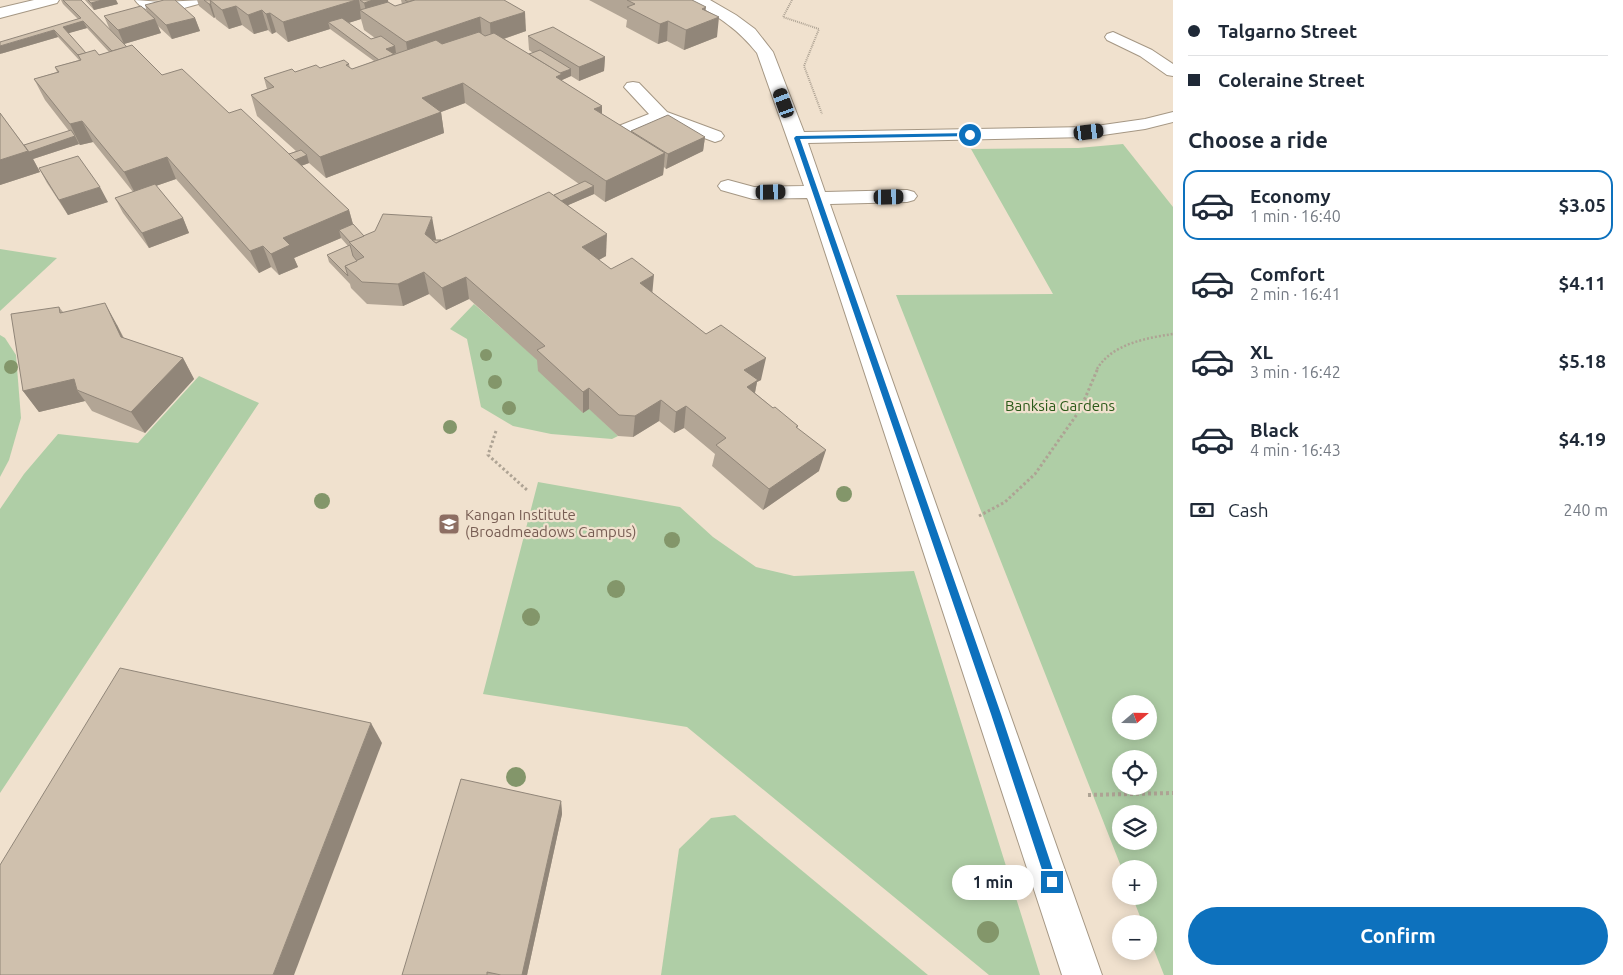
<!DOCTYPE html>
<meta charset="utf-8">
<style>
:root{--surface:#fff;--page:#f2f2f3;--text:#1f2937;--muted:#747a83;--line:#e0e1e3;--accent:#0d71bd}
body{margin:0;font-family:Ubuntu,sans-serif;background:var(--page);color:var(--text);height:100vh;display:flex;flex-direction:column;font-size:19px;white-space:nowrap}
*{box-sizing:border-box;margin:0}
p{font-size:16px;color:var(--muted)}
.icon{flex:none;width:28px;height:28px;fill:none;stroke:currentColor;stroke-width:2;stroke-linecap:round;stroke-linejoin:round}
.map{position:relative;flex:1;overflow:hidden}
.details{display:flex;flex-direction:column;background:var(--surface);width:450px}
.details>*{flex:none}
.guide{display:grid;align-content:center;height:110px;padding:0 15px;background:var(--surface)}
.needle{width:32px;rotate:70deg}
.controls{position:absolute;left:1112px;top:695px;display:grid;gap:10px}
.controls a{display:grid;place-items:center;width:45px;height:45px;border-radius:50%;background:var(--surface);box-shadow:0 2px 12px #0003;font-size:25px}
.end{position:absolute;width:22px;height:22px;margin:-11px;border:6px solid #0d71bd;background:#fff;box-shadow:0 0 0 2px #fff}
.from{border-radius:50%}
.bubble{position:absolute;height:35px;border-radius:18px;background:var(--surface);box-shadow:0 2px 12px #0003;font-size:16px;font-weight:600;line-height:35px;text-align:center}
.car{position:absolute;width:15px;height:30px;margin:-15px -8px;border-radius:6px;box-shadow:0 0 4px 1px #0007;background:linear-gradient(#222 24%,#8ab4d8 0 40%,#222 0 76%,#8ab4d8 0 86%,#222 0)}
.guide b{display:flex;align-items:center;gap:18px;height:48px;font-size:19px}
.guide b+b{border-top:1px solid var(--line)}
.guide i{width:12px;height:12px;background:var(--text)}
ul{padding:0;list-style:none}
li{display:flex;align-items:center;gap:15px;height:70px;margin:0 10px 8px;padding:0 5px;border:2px solid transparent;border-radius:15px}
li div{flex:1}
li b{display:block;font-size:19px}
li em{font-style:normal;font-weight:600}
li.selected{border-color:var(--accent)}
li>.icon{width:45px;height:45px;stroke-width:1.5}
h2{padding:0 15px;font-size:22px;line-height:60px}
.pay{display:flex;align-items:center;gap:12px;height:55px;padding:0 15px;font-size:19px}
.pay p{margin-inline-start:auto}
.button{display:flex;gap:10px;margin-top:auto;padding:10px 15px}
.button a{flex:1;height:58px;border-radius:30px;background:var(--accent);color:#fff;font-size:20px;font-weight:600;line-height:58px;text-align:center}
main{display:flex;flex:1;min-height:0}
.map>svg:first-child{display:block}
.green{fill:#afcea6;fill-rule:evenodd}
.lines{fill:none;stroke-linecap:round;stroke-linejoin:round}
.minor-casing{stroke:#a59784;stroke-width:2}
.path-far3{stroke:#aea394;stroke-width:2;stroke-dasharray:1 1;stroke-linecap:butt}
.path-far2{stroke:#aea394;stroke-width:2.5;stroke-dasharray:2 2;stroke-linecap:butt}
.path-far1{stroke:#aea394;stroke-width:3;stroke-dasharray:2.5 2.5;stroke-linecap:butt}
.path{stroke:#aea394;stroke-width:4;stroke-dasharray:3 3;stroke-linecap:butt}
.minor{fill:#fff;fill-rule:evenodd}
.tree{fill:#83966a}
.wall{fill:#b2a595;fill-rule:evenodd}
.shaded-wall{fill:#918679}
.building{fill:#cfc0ad;stroke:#918679}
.route{fill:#0d71bd}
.labels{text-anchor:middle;stroke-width:4.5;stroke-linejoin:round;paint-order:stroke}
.park-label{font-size:15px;fill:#2a5918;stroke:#f0e1ce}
.education-label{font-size:15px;fill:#785e54;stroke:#f0e1ce;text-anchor:start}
</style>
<main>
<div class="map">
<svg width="1173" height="975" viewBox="0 0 1173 975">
<rect width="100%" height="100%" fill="#f0e1ce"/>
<g class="green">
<path d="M 1123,144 L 1173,207 L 1173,975 L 1164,975 L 1149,937 L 1149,924 L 1143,924 L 1132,896 L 1149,896 L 1149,869 L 1122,869 L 896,295 L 1053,294 L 971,149 L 1078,148 ZM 1121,704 L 1149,704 L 1149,731 L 1121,731 ZM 1121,759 L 1149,759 L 1149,786 L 1121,786 ZM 1121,814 L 1149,814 L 1149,841 L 1121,841 Z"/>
<path d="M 0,249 L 57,258 L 0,311 Z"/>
<path d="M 474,304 L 546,367 L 618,436 L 612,439 L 551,434 L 513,426 L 481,407 L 467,339 L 450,329 Z"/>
<path d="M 0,335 L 5,338 L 16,355 L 21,418 L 9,460 L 0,477 Z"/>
<path d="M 199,376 L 259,403 L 0,793 L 0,509 L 24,474 L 58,434 L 138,443 Z"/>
<path d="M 538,482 L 680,507 L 713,537 L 756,567 L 794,576 L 914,571 L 1040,975 L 989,975 L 687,727 L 483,694 Z"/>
<path d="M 735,815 L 928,975 L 661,975 L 679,849 L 711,818 Z"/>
</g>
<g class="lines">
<g class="minor-casing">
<g id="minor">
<path d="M 34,0 L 59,0 L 57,3 L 0,18 L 0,8 Z"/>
<path d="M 135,0 L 162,2 L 204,0 L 202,3 C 183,8 149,21 135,0 Z"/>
<path d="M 692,0 L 710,0 L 736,15 L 755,29 L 773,52 L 804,132 L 1089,127 L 1145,119 L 1173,112 L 1173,122 L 1145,129 L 1089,137 L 808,143 L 825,192 L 907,190 L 914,192 L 917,196 L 914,200 L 907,202 L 830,204 L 1102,975 L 1062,975 L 808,200 L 807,198 L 753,199 L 721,190 L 718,186 L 721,182 L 728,180 L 754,187 L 804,186 L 757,53 C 738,29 720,18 694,3 Z"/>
<path d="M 1113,32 L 1152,50 L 1173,64 L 1173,76 L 1167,75 L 1140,56 L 1107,40 L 1105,37 L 1107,34 Z"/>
<path d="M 633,82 L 639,83 L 667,112 L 721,132 L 724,136 L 721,140 L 715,142 L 661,122 L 618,139 L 612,141 L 606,139 L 603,135 L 606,131 L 649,114 L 624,87 L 627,83 Z"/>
</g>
</g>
<path class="path-far3" d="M 792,0 L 783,17 L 819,29 L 804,66 L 822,114"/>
<path class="path-far2" d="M 1097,369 C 1112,344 1146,338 1173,334"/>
<g class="path-far1">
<path d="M 496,431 L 488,455 L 527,490"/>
<path d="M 979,516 L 1005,502 L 1035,474 L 1080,410 L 1098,368"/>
</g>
<path class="path" d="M 1088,795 L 1173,793"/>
<use href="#minor" class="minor"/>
</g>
<g class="tree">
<circle cx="486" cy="355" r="6"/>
<circle cx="11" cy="367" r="7"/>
<circle cx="495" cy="382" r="7"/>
<circle cx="509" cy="408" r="7"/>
<circle cx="450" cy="427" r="7"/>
<circle cx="844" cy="494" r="8"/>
<circle cx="322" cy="501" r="8"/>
<circle cx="672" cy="540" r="8"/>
<circle cx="616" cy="589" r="9"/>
<circle cx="531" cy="617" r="9"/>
<circle cx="516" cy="777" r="10"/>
<circle cx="988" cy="932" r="11"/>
</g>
<g class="wall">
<path d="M 61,0 L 81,0 L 110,30 L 104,16 L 147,12 L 145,5 L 195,18 L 200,31 L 172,39 L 158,26 L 161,33 L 124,44 L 162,75 L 229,113 L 289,154 L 296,151 L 257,116 L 251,95 L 267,89 L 264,78 L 295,72 L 349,64 L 350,68 L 352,69 L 374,61 L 330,29 L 288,42 L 276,32 L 272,34 L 268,30 L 254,34 L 242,25 L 229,29 L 216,19 L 215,17 L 214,18 L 199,6 L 197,0 L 388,0 L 388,2 L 395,6 L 402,4 L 401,0 L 504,0 L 526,31 L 504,39 L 529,54 L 533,53 L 529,50 L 528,36 L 605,57 L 604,71 L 579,81 L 571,76 L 562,80 L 562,81 L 602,106 L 602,114 L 631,132 L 631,131 L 705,137 L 703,151 L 666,169 L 664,167 L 663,175 L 605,202 L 594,194 L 568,205 L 606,256 L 599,260 L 611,269 L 653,293 L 761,380 L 757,382 L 755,393 L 773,408 L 798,426 L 797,428 L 819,471 L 763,510 L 712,466 L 715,454 L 684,428 L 674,433 L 659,421 L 633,437 L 618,436 L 589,409 L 583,413 L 538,371 L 537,360 L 469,299 L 446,310 L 429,294 L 403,306 L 367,304 L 351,288 L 350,284 L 329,262 L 327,255 L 348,246 L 341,238 L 294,258 L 298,267 L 279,275 L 271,267 L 259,273 L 176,179 L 156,186 L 183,218 L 189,233 L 149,248 L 123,213 L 115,198 L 133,192 L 93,142 L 80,145 L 79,144 L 33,159 L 40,172 L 0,185 L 0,113 L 24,145 L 69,131 L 45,100 L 34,79 L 57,72 L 55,67 L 79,60 L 58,37 L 0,54 L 78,19 L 63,4 ZM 361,19 L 364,30 L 375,38 L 371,39 L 348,23 ZM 87,28 L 109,52 L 99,55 L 86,53 L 68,33 ZM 465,103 L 579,184 L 554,195 L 441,240 L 435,240 L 436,239 L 364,236 L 353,224 L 349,210 L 301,166 L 309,163 L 326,178 L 444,133 L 441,112 Z"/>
<path d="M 85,0 L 116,0 L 118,4 L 94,10 Z"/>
<path d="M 589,0 L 692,0 L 706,11 L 717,37 L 684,50 L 667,41 L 658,44 L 626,27 L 627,20 Z"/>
<path d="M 39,168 L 108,202 L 68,215 L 47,183 Z"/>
<path d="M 59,307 L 63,312 L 117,325 L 124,338 L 183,358 L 194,379 L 145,433 L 92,411 L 85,401 L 39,412 L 23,391 Z"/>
<path d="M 561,801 L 562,814 L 527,975 L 402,975 Z"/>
</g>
<g class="shaded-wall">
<path d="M 102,0 L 116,0 L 118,4 L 94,10 L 91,3 Z"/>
<path d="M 356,0 L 359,0 L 361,11 L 360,10 L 361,19 L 336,27 L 328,22 L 330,29 L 288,42 L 283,22 Z"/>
<path d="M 373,0 L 388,0 L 390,15 L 367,15 L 364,3 Z"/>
<path d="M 209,4 L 211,4 L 215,17 L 214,18 Z"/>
<path d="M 236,6 L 242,25 L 229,29 L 222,10 Z"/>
<path d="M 706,7 L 704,23 L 719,17 L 717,37 L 684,50 L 686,30 L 702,9 Z"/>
<path d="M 262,10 L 268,30 L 254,34 L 248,15 Z"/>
<path d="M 525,12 L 526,31 L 491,43 L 490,23 Z"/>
<path d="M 270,13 L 276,32 L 272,34 L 266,14 Z"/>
<path d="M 480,17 L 482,37 L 409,62 L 406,42 Z"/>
<path d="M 195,18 L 200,31 L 172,39 L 166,25 Z"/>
<path d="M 155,19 L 161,33 L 124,44 L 118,30 Z"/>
<path d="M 83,21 L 87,28 L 66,34 L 63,27 Z"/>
<path d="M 668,21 L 667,41 L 658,44 L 660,24 Z"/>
<path d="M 54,30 L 58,37 L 0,54 L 0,46 Z"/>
<path d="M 395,46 L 396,53 L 388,56 L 386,49 Z"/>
<path d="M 605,57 L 604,71 L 579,81 L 579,67 Z"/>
<path d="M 571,69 L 571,76 L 562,80 L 562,95 L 547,78 Z"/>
<path d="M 463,83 L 465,103 L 441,112 L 444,133 L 326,178 L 320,157 L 422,98 Z"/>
<path d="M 602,106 L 602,127 L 594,109 Z"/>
<path d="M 82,121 L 93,142 L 80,145 L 70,124 Z"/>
<path d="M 75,136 L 79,144 L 33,159 L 40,172 L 0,185 L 0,160 Z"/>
<path d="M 705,137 L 703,151 L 666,169 L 668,154 Z"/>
<path d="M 665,153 L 663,175 L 605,202 L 606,181 Z"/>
<path d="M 307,155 L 309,163 L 290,170 L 287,162 Z"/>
<path d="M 167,157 L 176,179 L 135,193 L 124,172 Z"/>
<path d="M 594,186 L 594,194 L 550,213 L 438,257 Z"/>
<path d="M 100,187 L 108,202 L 68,215 L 59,200 Z"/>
<path d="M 349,210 L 355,232 L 339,230 L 341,238 L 294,258 L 298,267 L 279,275 L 271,254 L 283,238 Z"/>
<path d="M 432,217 L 436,239 L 431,251 L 425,234 Z"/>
<path d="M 183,218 L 189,233 L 149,248 L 142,233 Z"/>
<path d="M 607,234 L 606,256 L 582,269 L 582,247 Z"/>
<path d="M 263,246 L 271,267 L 259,273 L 250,251 Z"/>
<path d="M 424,272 L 429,294 L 403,306 L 398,284 Z"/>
<path d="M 654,275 L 652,296 L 640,283 Z"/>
<path d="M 466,277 L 469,299 L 446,310 L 442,288 Z"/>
<path d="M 105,303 L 117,325 L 133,359 L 121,337 Z"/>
<path d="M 183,358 L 194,379 L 145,433 L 131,412 Z"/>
<path d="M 766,358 L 761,380 L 757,382 L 753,402 L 743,408 L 744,370 Z"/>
<path d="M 74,379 L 77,390 L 85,401 L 39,412 L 23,391 Z"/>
<path d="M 589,388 L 589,409 L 583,413 L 583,392 Z"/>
<path d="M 661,400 L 659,421 L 633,437 L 635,416 Z"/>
<path d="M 686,406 L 684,428 L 674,433 L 676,412 Z"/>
<path d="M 826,450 L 819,471 L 763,510 L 769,489 Z"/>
<path d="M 371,723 L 382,743 L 294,975 L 273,975 Z"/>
<path d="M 561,801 L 562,814 L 527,975 L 522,975 Z"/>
</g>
<g class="building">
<path d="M 63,0 L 81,0 L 127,47 L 112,51 L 83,21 L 63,27 L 86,53 L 78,55 L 54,30 L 0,46 L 0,42 L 81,18 Z"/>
<path d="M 88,0 L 102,0 L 91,3 Z"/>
<path d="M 164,0 L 175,0 L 195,18 L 166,25 L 145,5 Z"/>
<path d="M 204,0 L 210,0 L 211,4 L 209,4 Z"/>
<path d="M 210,0 L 356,0 L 283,22 L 270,13 L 266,14 L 262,10 L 248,15 L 236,6 L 222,10 Z"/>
<path d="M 360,0 L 373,0 L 364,3 Z"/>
<path d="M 405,0 L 415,0 L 408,2 Z"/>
<path d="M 415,0 L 504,0 L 525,12 L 490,23 L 480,17 L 406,42 L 360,10 L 388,2 L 395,6 Z"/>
<path d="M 627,0 L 692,0 L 706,7 L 702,9 L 719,17 L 686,30 L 668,21 L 660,24 L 627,7 L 635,4 Z"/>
<path d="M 141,6 L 155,19 L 118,30 L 104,16 Z"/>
<path d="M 342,18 L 371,39 L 381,36 L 395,46 L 386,49 L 394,54 L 379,60 L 328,22 Z"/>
<path d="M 553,27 L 605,57 L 579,67 L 528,36 Z"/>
<path d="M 479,32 L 485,36 L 494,33 L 562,74 L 556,77 L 602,106 L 594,109 L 665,153 L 606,181 L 463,83 L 422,98 L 441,112 L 320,157 L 251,95 L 274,87 L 264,78 L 292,69 L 295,72 L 316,65 L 320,68 L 344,60 L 349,64 L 346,65 L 352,69 L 436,40 L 442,44 Z"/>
<path d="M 132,45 L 162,75 L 182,69 L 229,113 L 241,109 L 349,210 L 283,238 L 290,245 L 271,254 L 263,246 L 250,251 L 167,157 L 124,172 L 82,121 L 70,124 L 34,79 L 59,72 L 55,67 L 81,60 L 78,55 L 95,50 L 99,55 Z"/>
<path d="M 540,50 L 571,69 L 560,73 L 529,54 Z"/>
<path d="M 0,113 L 28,151 L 0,160 Z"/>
<path d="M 668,115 L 705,137 L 668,154 L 631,131 Z"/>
<path d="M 71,130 L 75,136 L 29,152 L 24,145 Z"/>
<path d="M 301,150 L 307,155 L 295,160 L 289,154 Z"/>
<path d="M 78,156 L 100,187 L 59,200 L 39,168 Z"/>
<path d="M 585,181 L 594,186 L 561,201 L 554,195 Z"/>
<path d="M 155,184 L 183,218 L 142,233 L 115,198 Z"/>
<path d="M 549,192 L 607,234 L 582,247 L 611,269 L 632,258 L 654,275 L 640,283 L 706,334 L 721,325 L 766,358 L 744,370 L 758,380 L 747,387 L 773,408 L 775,407 L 798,426 L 796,427 L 826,450 L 769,489 L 716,445 L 726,438 L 686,406 L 676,412 L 661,400 L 635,416 L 619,415 L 589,388 L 583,392 L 537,350 L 545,346 L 466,277 L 442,288 L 424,272 L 398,284 L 362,282 L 345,266 L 364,257 L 349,242 L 375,231 L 383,214 L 432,217 L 425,234 L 436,243 Z"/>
<path d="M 353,224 L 364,236 L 350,242 L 339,230 Z"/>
<path d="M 432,240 L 441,240 L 436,243 Z"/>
<path d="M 350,245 L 353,256 L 357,261 L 345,266 L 348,276 L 327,255 Z"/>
<path d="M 105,303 L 121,337 L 183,358 L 131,412 L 77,390 L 74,379 L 23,391 L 11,314 L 59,307 L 60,313 Z"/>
<path d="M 120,668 L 371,723 L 273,975 L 0,975 L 0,865 Z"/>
<path d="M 461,779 L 561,801 L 522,975 L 501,975 L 487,972 L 487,975 L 402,975 Z"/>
</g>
<path class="route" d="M 970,133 L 972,136 L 800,139 L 1001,714 L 1057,882 L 1056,886 L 1052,887 L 1048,886 L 1046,882 L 991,714 L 794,138 L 796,136 Z"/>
<defs>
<g id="university-square" transform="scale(1.125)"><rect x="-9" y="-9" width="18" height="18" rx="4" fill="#8d6e63" stroke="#f0e1ce"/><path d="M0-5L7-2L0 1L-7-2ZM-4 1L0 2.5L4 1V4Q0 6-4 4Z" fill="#fff"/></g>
</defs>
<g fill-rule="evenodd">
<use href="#university-square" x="449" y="524"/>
</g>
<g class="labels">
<g class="park-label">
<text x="1060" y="411">Banksia Gardens</text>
</g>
<g class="education-label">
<text x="465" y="520">Kangan Institute<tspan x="465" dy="17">(Broadmeadows Campus)</tspan></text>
</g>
</g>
</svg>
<div class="controls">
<a><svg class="needle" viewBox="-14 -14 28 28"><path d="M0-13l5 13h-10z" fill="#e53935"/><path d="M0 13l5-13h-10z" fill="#747a83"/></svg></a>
<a><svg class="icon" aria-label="locate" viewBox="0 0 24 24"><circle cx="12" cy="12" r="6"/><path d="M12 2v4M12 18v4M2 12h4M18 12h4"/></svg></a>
<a><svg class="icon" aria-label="layers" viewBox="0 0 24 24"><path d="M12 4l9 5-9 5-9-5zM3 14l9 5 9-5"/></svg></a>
<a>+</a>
<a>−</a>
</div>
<i class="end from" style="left:970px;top:135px"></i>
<i class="end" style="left:1052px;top:882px"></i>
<div class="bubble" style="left:952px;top:865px;width:82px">1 min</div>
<i class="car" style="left:784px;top:103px;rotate:340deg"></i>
<i class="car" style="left:1089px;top:132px;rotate:83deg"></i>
<i class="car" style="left:771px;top:192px;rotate:89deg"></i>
<i class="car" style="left:889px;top:197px;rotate:89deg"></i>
</div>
<section class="details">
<div class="guide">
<b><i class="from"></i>Talgarno Street</b>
<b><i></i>Coleraine Street</b>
</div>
<h2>Choose a ride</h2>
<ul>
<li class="selected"><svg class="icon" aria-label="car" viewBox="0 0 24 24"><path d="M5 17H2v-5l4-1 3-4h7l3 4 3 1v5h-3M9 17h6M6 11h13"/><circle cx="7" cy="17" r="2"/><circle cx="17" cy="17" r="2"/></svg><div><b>Economy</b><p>1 min · 16:40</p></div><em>$3.05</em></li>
<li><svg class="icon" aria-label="car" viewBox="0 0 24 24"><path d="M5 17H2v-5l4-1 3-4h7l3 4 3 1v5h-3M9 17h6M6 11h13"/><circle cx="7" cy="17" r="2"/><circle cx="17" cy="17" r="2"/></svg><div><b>Comfort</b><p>2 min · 16:41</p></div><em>$4.11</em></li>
<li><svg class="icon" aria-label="car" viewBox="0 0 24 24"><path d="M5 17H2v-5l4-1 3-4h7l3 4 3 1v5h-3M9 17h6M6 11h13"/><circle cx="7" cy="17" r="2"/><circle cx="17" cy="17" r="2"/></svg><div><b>XL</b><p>3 min · 16:42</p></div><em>$5.18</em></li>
<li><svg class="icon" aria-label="car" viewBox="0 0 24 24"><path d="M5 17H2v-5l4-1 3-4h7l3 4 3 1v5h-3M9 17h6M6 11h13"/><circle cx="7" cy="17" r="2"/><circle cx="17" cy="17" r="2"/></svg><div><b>Black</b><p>4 min · 16:43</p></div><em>$4.19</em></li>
</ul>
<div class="pay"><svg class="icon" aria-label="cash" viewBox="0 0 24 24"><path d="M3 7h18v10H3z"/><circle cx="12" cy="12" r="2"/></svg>Cash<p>240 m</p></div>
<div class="button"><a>Confirm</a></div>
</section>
</main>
